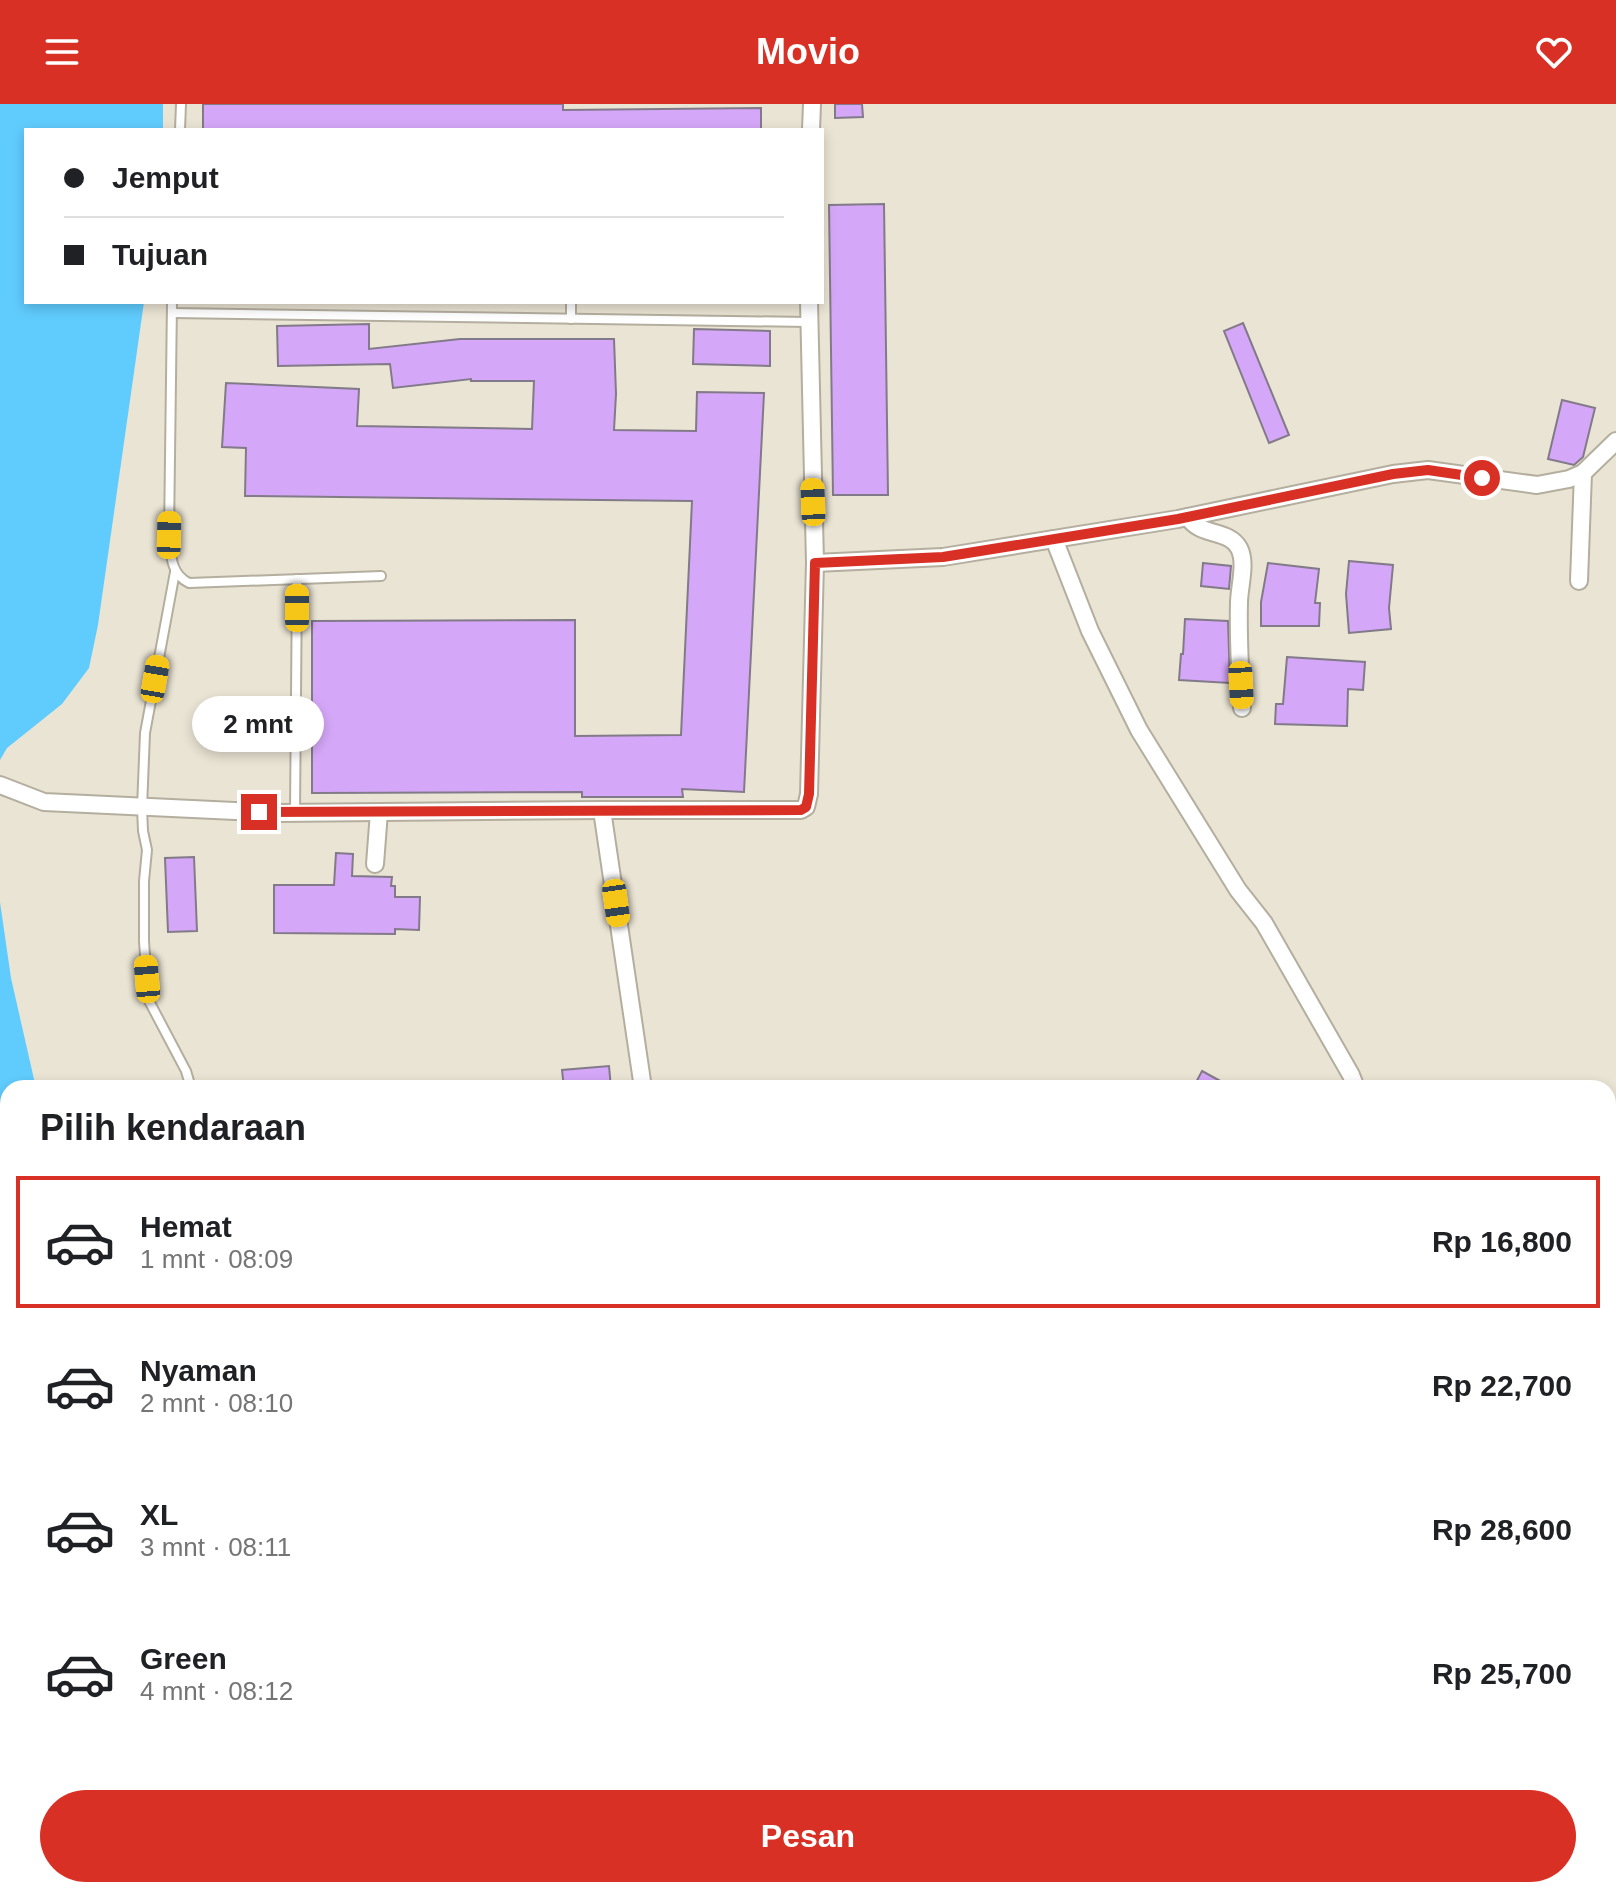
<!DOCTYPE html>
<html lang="id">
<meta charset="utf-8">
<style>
:root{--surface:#fff;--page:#f6f6f6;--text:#202124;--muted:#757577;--line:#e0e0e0;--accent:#d93025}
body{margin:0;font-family:Helvetica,sans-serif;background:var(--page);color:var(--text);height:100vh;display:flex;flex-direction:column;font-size:30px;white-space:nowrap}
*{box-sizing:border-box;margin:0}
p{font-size:26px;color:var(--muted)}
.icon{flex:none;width:44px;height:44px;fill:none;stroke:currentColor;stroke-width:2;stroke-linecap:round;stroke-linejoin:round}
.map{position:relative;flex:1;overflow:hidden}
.panel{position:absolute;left:0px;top:976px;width:1616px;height:818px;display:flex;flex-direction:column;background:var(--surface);border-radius:24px 24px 0 0;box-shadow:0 4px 12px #0003}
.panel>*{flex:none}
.banner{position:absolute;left:24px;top:24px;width:800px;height:176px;border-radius:0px;box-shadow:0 4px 12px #0003;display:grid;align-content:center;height:176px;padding:0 40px;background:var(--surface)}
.end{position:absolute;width:36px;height:36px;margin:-18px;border:10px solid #d93025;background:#fff;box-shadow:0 0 0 4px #fff}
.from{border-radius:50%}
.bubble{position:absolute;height:56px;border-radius:28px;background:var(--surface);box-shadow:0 4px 12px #0003;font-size:26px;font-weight:700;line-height:56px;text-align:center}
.car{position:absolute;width:24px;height:48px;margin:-24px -12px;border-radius:10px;box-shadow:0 0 6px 2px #0007;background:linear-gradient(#f5c518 24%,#345 0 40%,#f5c518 0 76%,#345 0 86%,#f5c518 0)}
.banner b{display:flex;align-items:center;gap:28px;height:76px;font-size:30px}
.banner b+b{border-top:2px solid var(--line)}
.banner i{width:20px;height:20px;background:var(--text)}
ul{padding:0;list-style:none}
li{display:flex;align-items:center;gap:24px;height:132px;margin:0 16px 12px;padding:0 24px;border:4px solid transparent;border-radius:0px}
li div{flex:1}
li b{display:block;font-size:30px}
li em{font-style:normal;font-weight:700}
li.on{border-color:var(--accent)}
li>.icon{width:72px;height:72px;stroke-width:1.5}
h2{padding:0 40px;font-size:36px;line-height:96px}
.cta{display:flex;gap:16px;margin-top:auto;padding:16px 40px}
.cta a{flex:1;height:92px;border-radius:48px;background:var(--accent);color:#fff;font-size:32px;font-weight:700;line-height:92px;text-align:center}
header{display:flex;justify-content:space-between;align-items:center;height:104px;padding:0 40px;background:var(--accent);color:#fff;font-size:36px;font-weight:700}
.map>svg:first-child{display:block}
.water{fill:#60ccfe}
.building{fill:#d5a7f8;stroke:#827a88;stroke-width:2}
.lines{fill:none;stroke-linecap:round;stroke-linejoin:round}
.lane-casing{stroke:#b4ae9f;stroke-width:12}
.street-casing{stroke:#b4ae9f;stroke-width:20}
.lane{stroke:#fff;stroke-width:8}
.street{stroke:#fff;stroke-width:16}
.route{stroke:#d93025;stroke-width:10}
</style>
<header><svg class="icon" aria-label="menu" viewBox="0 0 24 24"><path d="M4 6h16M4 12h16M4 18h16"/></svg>Movio<svg class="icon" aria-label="heart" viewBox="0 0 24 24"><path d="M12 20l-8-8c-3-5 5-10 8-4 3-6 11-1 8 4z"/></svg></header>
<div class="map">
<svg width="1616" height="1793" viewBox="0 0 1616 1793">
<rect width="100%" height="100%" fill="#eae4d4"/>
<g class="water">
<path d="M 0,0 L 163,0 L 163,26 L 26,26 L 26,198 L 144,198 L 98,521 L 89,564 L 62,600 L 7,644 L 0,656 Z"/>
<path d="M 0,798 L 11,874 L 36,984 L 8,984 L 8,1586 L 0,1588 Z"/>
</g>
<g class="building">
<path d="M 203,0 L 563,0 L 563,6 L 761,4 L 761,26 L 203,26 Z"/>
<path d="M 835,0 L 862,0 L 863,13 L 835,14 Z"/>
<path d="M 884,100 L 888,391 L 833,391 L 829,101 Z"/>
<path d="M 1243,219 L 1289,331 L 1269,339 L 1224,227 Z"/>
<path d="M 369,220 L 369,245 L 460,235 L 614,235 L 616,290 L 614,326 L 696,327 L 697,288 L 764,289 L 744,688 L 682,685 L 683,693 L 582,693 L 582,688 L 312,689 L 312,517 L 575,516 L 575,632 L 681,631 L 692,397 L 245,392 L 246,344 L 222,343 L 226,279 L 359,285 L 357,322 L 532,325 L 534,277 L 471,277 L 471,275 L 393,284 L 390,260 L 278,262 L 277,222 Z"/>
<path d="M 694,225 L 770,227 L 770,262 L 693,260 Z"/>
<path d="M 1562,296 L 1595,304 L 1583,353 L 1574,361 L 1548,355 Z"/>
<path d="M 1349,457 L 1393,461 L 1389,504 L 1391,525 L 1349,529 L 1346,490 Z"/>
<path d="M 1203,459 L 1231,462 L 1229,485 L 1201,482 Z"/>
<path d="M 1268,459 L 1319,465 L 1315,499 L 1320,499 L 1319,522 L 1261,522 L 1261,498 Z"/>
<path d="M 1185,515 L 1228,517 L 1230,579 L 1179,576 L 1181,550 L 1183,550 Z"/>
<path d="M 1287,553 L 1365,558 L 1363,586 L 1348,585 L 1347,622 L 1275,620 L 1276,600 L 1283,600 Z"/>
<path d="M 336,749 L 353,750 L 352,772 L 392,773 L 391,782 L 395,782 L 395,793 L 420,793 L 419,826 L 395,825 L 395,830 L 274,829 L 274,781 L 334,781 Z"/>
<path d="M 194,753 L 197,827 L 168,828 L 165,754 Z"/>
<path d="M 609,962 L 611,984 L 564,984 L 562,966 Z"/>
<path d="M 1202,967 L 1233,984 L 1193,984 Z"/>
</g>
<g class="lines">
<g class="lane-casing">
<g id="lane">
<path d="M 180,26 L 181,0"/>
<path d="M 172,198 L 169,431 C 171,450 170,470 189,479 L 381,472"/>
<path d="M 571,198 L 571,215"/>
<path d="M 172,209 L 808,218"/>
<path d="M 175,468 L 145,629 L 142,704 L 143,727 L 147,746 L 144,777 L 144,837 L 148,895 L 186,967 L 191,984"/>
<path d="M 295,709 L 297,475"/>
<path d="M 0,1719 L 8,1719"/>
</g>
</g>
<g class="street-casing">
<g id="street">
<path d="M 811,26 L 812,0"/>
<path d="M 1188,413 C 1200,433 1229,425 1239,444 C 1247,459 1239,483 1239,499 C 1238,534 1240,569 1242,604"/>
<path d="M 1054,435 L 1090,527 L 1139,626 L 1238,786 L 1264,819 L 1351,971 L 1356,984"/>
<path d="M 815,459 L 943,453 L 1178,415 L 1393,370 L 1428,366 L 1537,381 L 1569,375 L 1583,369 L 1616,337"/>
<path d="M 1579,477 L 1583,369"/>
<path d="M 0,681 L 44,698 L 278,709 L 602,706 L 801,706 L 806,703 L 809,690 L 815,459 L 809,198"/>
<path d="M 602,706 L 643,984"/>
<path d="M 375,760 L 379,708"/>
<path d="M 1608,1165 L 1616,1165"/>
<path d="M 1608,1390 L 1616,1393"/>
<path d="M 898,1786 L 898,1793"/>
<path d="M 1547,1786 L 1547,1793"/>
<path d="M 1459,1793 L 1460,1786"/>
</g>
</g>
<use href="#lane" class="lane"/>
<use href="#street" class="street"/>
</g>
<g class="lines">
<path class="route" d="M 259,708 L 801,706 L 806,703 L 809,690 L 815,459 L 943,453 L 1178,415 L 1393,370 L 1428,366 L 1482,374"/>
</g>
</svg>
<i class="end from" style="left:1482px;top:374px"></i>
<i class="end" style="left:259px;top:708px"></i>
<div class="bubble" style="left:192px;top:592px;width:132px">2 mnt</div>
<i class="car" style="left:813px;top:398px;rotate:358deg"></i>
<i class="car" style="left:169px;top:431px;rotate:1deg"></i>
<i class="car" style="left:297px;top:504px;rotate:0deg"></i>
<i class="car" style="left:155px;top:575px;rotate:10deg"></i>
<i class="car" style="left:1241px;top:581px;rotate:177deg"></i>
<i class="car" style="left:616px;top:799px;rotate:172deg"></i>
<i class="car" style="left:147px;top:875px;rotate:355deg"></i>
<div class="banner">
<b><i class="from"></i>Jemput</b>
<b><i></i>Tujuan</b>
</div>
<section class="panel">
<h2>Pilih kendaraan</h2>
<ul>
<li class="on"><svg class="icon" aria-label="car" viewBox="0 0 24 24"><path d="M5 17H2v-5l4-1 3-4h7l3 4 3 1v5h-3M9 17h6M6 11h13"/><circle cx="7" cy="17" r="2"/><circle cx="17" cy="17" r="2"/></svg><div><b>Hemat</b><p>1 mnt · 08:09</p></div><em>Rp 16,800</em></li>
<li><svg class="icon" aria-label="car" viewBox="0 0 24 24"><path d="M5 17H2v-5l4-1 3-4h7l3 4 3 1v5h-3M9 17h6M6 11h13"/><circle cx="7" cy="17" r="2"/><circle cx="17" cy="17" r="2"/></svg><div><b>Nyaman</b><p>2 mnt · 08:10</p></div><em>Rp 22,700</em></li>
<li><svg class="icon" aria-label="car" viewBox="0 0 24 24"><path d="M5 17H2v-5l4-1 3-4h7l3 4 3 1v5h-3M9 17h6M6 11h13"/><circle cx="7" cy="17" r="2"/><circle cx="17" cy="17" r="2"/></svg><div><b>XL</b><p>3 mnt · 08:11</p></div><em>Rp 28,600</em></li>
<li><svg class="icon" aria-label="car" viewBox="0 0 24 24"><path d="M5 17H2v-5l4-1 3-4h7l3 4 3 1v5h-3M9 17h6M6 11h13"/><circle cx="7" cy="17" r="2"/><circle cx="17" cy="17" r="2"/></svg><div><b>Green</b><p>4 mnt · 08:12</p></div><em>Rp 25,700</em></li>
</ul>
<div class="cta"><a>Pesan</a></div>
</section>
</div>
